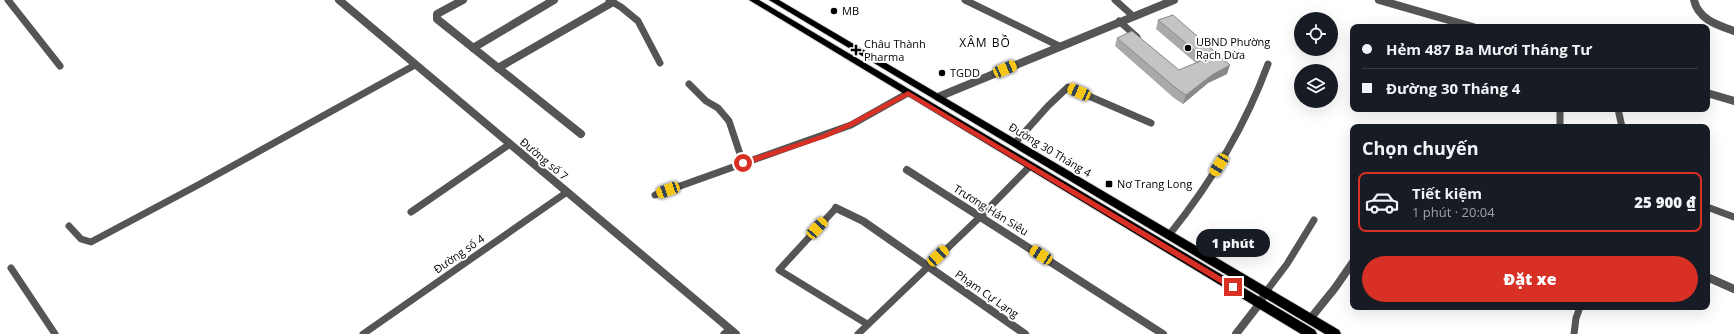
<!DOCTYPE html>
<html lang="vi">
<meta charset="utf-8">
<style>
:root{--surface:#171b24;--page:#242831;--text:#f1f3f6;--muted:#9ea1a6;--line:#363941;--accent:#d93025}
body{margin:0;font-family:"Open Sans",sans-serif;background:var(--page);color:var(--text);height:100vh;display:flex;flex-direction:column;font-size:15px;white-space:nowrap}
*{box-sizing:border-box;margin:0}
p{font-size:13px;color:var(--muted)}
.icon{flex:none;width:22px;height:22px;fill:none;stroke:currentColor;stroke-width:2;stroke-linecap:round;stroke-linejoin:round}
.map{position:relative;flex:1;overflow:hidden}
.drawer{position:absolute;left:1350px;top:124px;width:360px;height:186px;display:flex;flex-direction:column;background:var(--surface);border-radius:8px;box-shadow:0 4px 16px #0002}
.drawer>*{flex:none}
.top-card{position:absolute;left:1350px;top:24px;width:360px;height:88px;border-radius:8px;box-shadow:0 4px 16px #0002;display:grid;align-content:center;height:88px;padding:0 12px;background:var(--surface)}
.controls{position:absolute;left:1294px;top:12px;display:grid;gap:8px}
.controls a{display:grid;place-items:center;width:44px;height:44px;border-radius:50%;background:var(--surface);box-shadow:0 4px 16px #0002;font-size:20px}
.end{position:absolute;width:18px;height:18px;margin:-9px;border:5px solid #d93025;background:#fff;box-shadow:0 0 0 2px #fff}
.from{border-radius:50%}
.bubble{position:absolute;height:28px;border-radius:14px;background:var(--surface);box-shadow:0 4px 16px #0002;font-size:13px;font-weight:800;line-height:28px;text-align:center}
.car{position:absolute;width:12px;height:24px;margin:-12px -6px;border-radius:5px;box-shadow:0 0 3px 1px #0007;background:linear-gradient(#f5c518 24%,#345 0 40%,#f5c518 0 76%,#345 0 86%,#f5c518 0)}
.top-card b{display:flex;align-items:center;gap:14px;height:38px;font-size:15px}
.top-card b+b{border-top:1px solid var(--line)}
.top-card i{width:10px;height:10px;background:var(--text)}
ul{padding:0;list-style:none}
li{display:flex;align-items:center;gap:12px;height:60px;margin:0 8px 6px;padding:0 4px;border:2px solid var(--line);border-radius:8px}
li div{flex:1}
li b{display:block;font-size:15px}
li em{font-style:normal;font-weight:800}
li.active{border-color:var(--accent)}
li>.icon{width:36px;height:36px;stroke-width:1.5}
h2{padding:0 12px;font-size:18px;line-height:48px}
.cta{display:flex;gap:8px;margin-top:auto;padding:8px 12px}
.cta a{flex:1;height:46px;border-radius:24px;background:var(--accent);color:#fff;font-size:16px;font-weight:800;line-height:46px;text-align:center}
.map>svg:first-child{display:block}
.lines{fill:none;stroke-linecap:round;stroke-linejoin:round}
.primary-casing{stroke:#dbdbdb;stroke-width:2}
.service{stroke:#555;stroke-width:7}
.minor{stroke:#555;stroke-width:8}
.primary{fill:#000;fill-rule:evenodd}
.wall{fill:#a9a9a9}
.shaded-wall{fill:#898989}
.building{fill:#c4c4c4;stroke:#898989}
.route{fill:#d93025}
.poi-dot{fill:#000;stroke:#fff;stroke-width:1.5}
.labels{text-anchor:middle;stroke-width:4;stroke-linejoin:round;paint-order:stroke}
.poi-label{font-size:11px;fill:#000;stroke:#fff;text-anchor:start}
.street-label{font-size:11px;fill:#000;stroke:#fff}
.neighbourhood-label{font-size:12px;letter-spacing:1px;fill:#000;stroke:#fff}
</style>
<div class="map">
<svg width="1734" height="334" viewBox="0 0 1734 334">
<rect width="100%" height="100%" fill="#fff"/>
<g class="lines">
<g class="primary-casing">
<g id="primary">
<path d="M 749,0 L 759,0 L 1315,330 L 1317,334 L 1301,334 Z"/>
<path d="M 769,0 L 779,0 L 1339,330 L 1341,334 L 1325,334 Z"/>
</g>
</g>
<g class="service">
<path d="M 8,0 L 60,66"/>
<path d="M 609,0 L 621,7 L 638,21 L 660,63"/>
<path d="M 965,0 L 1059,46"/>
<path d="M 1115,0 L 1133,16"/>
<path d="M 1119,21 L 1137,37"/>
<path d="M 689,84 L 706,101 L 718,108 L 729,121 L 743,163"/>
<path d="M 1560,109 L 1560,127"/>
<path d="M 1618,109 L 1622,127"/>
<path d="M 1015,143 L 1048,106 L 1068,87 L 1151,123"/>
<path d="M 655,195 L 851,125 L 908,93"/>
<path d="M 1707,207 L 1734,217"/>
<path d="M 836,208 L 779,270 L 867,324"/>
<path d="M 411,212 L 510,144"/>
<path d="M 69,226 L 81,239 L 91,242 L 198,185 L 415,65"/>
<path d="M 1169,235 C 1211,183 1245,127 1268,64"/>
<path d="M 11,268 L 55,334"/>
<path d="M 1265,293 L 1287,264 L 1314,220"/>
<path d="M 363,334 L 567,192"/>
<path d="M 724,334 L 730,329"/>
<path d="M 858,334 L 981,216 L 1030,166"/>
<path d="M 1574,334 L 1576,318 L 1580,307"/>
</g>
<g class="minor">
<path d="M 339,0 L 736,334"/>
<path d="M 463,0 L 437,14 L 437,19 L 581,134"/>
<path d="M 1379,0 L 1473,27"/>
<path d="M 1694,0 C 1698,19 1717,25 1734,31"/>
<path d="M 473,48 L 554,0"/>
<path d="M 498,68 L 613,2"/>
<path d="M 1707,93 L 1734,101"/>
<path d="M 938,97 L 1174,0"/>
<path d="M 907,170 L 1163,334"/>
<path d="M 836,208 L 863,221 L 1025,334"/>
<path d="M 1707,277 L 1734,289"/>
<path d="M 1310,319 L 1335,288 L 1353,262"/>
<path d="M 1236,334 L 1260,303 L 1265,293"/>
</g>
<use href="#primary" class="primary"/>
</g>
<path class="wall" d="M 1158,20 L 1227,74 L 1208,83 L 1183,104 L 1174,98 L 1115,46 L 1117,38 L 1179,70 L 1196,63 L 1156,29 Z"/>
<path class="shaded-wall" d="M 1230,65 L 1227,74 L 1208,83 L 1183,104 L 1186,95 L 1212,75 Z"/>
<path class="building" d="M 1173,15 L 1230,65 L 1212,75 L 1186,95 L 1177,89 L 1117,38 L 1132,31 L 1179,70 L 1205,59 L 1158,20 Z"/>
<path class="route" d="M 908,91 L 1235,285 L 1235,289 L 1230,289 L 908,96 L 853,126 L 826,138 L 743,166 L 740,163 L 741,161 L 821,135 L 848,123 Z"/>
<g class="poi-dot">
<circle cx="834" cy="11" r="4"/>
<circle cx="1188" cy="48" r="4"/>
<path d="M854 44h4v4h4v4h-4v4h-4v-4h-4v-4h4z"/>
<circle cx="942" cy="73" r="4"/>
<rect x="1105" y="180" width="8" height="8" rx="2"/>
</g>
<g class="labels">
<g class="poi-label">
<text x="842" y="15">MB</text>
<text x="1196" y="46">UBND Phường<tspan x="1196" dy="13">Rạch Dừa</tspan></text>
<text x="864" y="48">Châu Thành<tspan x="864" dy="13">Pharma</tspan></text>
<text x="950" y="77">TGDD</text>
<text x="1117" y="188">Nơ Trang Long</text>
</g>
<g class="street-label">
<text transform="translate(1050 150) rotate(31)" y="4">Đường 30 Tháng 4</text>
<text transform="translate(544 159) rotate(40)" y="4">Đường số 7</text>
<text transform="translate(991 210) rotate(32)" y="4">Trương Hán Siêu</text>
<text transform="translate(459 254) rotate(-35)" y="4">Đường số 4</text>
<text transform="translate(987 294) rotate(35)" y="4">Phạm Cự Lạng</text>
</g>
<g class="neighbourhood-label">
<text x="985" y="47">XÂM BỒ</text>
</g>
</g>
</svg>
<div class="controls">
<a><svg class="icon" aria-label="locate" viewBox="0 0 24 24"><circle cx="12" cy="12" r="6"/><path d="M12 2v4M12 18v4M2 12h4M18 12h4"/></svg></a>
<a><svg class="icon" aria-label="layers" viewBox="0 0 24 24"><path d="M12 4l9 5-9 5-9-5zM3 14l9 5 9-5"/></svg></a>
</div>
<i class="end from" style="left:743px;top:163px"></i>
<i class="end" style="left:1233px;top:287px"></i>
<div class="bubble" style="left:1196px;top:229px;width:74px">1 phút</div>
<i class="car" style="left:1005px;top:69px;rotate:67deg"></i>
<i class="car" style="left:1079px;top:92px;rotate:294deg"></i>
<i class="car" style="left:1219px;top:165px;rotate:212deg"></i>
<i class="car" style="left:668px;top:190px;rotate:250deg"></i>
<i class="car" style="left:817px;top:228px;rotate:42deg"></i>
<i class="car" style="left:1041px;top:255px;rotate:303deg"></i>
<i class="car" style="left:938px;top:256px;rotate:47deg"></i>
<div class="top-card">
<b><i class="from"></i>Hẻm 487 Ba Mươi Tháng Tư</b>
<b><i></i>Đường 30 Tháng 4</b>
</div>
<section class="drawer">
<h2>Chọn chuyến</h2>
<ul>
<li class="active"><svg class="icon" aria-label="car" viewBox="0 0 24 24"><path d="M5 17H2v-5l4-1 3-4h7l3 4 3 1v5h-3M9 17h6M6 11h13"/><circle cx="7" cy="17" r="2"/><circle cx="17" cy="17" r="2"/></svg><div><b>Tiết kiệm</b><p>1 phút · 20:04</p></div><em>25 900 ₫</em></li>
</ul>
<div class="cta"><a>Đặt xe</a></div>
</section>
</div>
